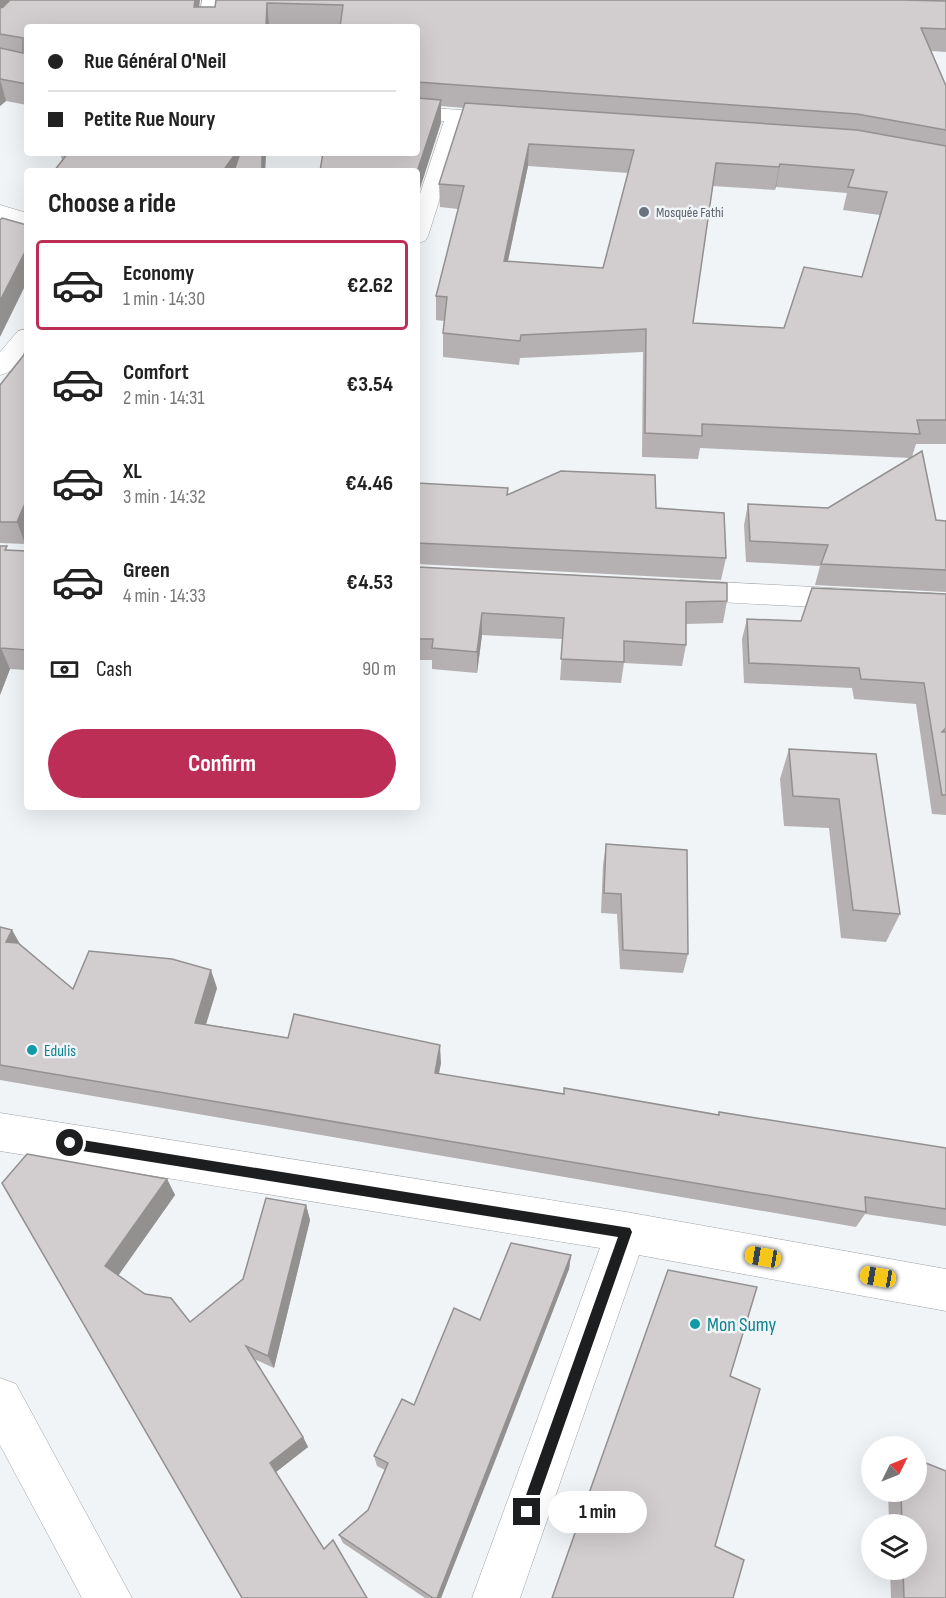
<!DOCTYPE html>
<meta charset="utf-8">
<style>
:root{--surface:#fff;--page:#f2f2f2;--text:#222;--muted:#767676;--line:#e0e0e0;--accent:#bd2e57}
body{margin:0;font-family:"Sofia Sans Condensed",sans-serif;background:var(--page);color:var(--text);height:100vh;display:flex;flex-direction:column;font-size:22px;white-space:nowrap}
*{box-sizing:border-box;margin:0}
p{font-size:20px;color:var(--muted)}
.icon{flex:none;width:33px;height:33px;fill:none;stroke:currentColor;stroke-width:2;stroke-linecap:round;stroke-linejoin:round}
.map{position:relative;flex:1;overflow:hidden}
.drawer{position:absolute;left:24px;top:168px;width:396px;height:642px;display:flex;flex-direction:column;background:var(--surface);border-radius:6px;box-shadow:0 6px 24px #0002}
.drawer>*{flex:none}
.banner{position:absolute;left:24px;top:24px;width:396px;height:132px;border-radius:6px;box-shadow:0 6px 24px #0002;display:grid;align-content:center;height:132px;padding:0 24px;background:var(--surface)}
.needle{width:39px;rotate:47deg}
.buttons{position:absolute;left:861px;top:1436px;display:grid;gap:12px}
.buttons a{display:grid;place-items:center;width:66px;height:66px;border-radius:50%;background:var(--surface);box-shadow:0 6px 24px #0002;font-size:30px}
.end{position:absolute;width:27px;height:27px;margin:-14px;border:8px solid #1d1e1f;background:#fff;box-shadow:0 0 0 3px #fff}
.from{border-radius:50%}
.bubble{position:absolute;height:42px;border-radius:21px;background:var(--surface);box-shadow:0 6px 24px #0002;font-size:20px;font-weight:700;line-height:42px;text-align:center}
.car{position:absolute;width:18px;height:36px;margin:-18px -9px;border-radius:8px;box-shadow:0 0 4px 2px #0007;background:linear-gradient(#f5c518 24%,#345 0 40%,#f5c518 0 76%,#345 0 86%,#f5c518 0)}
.banner b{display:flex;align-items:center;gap:21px;height:57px;font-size:22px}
.banner b+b{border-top:2px solid var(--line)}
.banner i{width:15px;height:15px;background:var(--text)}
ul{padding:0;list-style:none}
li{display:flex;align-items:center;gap:18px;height:90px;margin:0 12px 9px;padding:0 12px;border:3px solid transparent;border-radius:6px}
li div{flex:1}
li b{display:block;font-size:22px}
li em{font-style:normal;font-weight:700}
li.active{border-color:var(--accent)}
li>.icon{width:54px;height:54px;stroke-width:1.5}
h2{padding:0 24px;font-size:27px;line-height:72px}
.pay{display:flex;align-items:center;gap:15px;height:66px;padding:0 24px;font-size:22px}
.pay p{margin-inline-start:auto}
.cta{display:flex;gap:12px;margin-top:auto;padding:12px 24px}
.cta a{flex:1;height:69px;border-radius:36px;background:var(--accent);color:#fff;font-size:24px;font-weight:700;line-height:69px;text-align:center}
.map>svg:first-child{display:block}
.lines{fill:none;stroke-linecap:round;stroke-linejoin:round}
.minor-casing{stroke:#9ea1a4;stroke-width:1}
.minor{fill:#fff;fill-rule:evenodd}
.wall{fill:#b5b0b1;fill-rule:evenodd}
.shaded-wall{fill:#939090}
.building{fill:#d2cdce;stroke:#939090;stroke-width:1.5;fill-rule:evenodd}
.route{fill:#1d1e1f}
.worship-dot{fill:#6b7280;stroke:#f0f4f7;stroke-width:2}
.culture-dot{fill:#0f9aa8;stroke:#f0f4f7;stroke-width:2}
.labels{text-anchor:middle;stroke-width:5;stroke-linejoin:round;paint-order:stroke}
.far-worship-label{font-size:14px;fill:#5b616d;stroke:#f0f4f7;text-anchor:start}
.culture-label{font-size:16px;fill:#0d838f;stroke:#f0f4f7;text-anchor:start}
.near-culture-label{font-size:20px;fill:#0d838f;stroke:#f0f4f7;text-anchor:start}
</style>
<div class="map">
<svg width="946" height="1598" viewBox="0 0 946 1598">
<rect width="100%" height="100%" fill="#f0f4f7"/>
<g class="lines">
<g class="minor-casing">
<g id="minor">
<path d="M 202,0 L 220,0 L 217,27 L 199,27 Z"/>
<path d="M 417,107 L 505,113 L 512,115 L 515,119 L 512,123 L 464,122 L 428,236 L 425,241 L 417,243 L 417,203 L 444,121 L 417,119 Z"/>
<path d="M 0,205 L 27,213 L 27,227 L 0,219 Z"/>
<path d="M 27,329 C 27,349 22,370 0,375 L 0,352 L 18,331 Z"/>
<path d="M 681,580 L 946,594 L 946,614 L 681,600 L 671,597 L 666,590 L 671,583 Z"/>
<path d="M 0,1113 L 626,1212 L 946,1269 L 946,1311 L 639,1255 L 520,1598 L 472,1598 L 600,1248 L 0,1151 Z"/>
<path d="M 0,1378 L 16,1384 L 132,1598 L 82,1598 L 0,1445 Z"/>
</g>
</g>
<use href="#minor" class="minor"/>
</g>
<g class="wall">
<path d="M 0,0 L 215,7 L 216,0 L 946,0 L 946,52 L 931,51 L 946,86 L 946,444 L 916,444 L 912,457 L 936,520 L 946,521 L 946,592 L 815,585 L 820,566 L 746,562 L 744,525 L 748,504 L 828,508 L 911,458 L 700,448 L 698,459 L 642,457 L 643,352 L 520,358 L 519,365 L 443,357 L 443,333 L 444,321 L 436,320 L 436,296 L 458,209 L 440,207 L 439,184 L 464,108 L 441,106 L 441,123 L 417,153 L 417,27 L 340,27 L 269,25 L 269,27 L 27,27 L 27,105 L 6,101 L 0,106 ZM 528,166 L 628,173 L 603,268 L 508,261 ZM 713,186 L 775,190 L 776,187 L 847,193 L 843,210 L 880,215 L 862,277 L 784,328 L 693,323 Z"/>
<path d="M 60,153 L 266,153 L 265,171 L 54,171 L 62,160 Z"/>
<path d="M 27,351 L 27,539 L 25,544 L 0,543 L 0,385 Z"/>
<path d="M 417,483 L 508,495 L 656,508 L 726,558 L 721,580 L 417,564 Z"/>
<path d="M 0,546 L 9,550 L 27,551 L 27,670 L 10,669 L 0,695 Z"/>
<path d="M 417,567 L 727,601 L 723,623 L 686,624 L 686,645 L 682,666 L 624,663 L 621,683 L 560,680 L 563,639 L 482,635 L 477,673 L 432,669 L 432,660 L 417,660 Z"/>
<path d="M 946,594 L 946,815 L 932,814 L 916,704 L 854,699 L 852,688 L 744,683 L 742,639 L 747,619 L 801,621 Z"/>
<path d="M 789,749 L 876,754 L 900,914 L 886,942 L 841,938 L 829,828 L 784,826 L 780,779 Z"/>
<path d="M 606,844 L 688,954 L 683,973 L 620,969 L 617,914 L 601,913 L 603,865 Z"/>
<path d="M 0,927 L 73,989 L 217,988 L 206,1024 L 441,1063 L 439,1074 L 564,1094 L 718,1115 L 719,1112 L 946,1148 L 946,1226 L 865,1214 L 856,1227 L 0,1080 Z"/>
<path d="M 27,1154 L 167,1179 L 175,1195 L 118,1276 L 145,1294 L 171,1298 L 190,1322 L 243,1279 L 266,1198 L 306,1205 L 310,1220 L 274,1368 L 254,1359 L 303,1437 L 308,1447 L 276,1472 L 324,1549 L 333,1540 L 367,1598 L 242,1598 L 2,1183 Z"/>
<path d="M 571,1255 L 569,1269 L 441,1598 L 425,1598 L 343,1543 L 339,1535 L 368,1510 L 385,1470 L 377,1466 L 374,1456 L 480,1320 Z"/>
<path d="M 888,1491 L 916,1491 L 946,1598 L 891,1598 L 890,1569 L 916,1569 L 916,1524 L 889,1524 Z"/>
</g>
<g class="shaded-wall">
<path d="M 0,0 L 12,0 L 0,10 Z"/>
<path d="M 195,0 L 200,0 L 197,27 L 194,7 Z"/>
<path d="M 267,3 L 269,25 L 269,27 L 266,27 Z"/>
<path d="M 0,79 L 6,101 L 0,106 Z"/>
<path d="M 441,100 L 441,123 L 417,198 L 417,172 Z"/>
<path d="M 529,144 L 528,166 L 503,284 L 504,261 Z"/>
<path d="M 236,153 L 245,153 L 243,171 L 223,171 Z"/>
<path d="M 262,153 L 266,153 L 265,171 L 262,171 Z"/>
<path d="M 780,164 L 776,187 L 775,190 L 779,167 Z"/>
<path d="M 27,248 L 27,282 L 0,337 L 0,301 Z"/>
<path d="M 27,499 L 27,539 L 25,544 L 17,522 Z"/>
<path d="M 482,613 L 482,635 L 477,673 L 477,652 Z"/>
<path d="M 1,648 L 10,669 L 0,695 L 0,651 Z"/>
<path d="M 12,930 L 23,949 L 6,942 Z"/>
<path d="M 211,970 L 217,988 L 201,1041 L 195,1023 Z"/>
<path d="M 440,1045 L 441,1063 L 435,1090 L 435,1073 Z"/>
<path d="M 167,1179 L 175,1195 L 115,1280 L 105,1266 Z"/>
<path d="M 306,1205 L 310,1220 L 274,1368 L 268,1356 Z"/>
<path d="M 571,1255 L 569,1269 L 497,1456 L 441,1598 L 437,1598 Z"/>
<path d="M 303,1437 L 308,1447 L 276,1472 L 270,1463 Z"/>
</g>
<g class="building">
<path d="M 10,0 L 195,0 L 194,7 L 215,7 L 216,0 L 903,0 L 946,1 L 946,29 L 921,28 L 946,86 L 946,130 L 857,114 L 417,82 L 417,27 L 340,27 L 343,5 L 267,3 L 266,27 L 27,27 L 27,84 L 0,79 L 0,48 L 23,53 L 23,38 L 0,34 L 0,8 L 3,7 Z"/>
<path d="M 417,98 L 441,100 L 417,172 L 417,171 L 320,171 L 323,153 L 417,153 Z"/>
<path d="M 465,103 L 857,130 L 946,146 L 946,420 L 917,420 L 920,434 L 702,424 L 702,436 L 645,433 L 646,329 L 521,335 L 520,341 L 443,333 L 447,297 L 436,296 L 464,186 L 439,184 ZM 529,144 L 634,150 L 603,268 L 504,261 ZM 716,163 L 779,167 L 780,164 L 854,170 L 848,187 L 887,192 L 862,277 L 804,267 L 784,328 L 693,323 Z"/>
<path d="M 68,153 L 236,153 L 223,171 L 54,171 Z"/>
<path d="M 240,153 L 262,153 L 262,171 L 234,171 Z"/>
<path d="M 2,218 L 27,225 L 27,248 L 0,301 L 0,220 Z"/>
<path d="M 27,351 L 27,499 L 17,522 L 0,522 L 0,385 Z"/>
<path d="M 922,451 L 936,520 L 946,521 L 946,570 L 821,564 L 828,545 L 750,541 L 748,504 L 828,508 Z"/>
<path d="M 561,471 L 655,475 L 656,508 L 724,513 L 726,558 L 417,543 L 417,483 L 508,488 L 507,495 Z"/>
<path d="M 0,546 L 7,546 L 5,550 L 27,551 L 27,650 L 1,648 L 0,651 Z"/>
<path d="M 417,567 L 727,583 L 727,601 L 686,602 L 686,645 L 624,641 L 624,662 L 561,659 L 564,618 L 482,613 L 477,652 L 432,648 L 433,639 L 417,639 Z"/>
<path d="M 812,588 L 946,594 L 946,728 L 942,732 L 946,732 L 946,795 L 942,795 L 924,683 L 861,679 L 859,668 L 749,663 L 747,619 L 801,621 Z"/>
<path d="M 789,749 L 876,754 L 900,914 L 853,910 L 839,799 L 793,796 Z"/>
<path d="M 606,844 L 687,850 L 688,954 L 623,950 L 621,894 L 604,893 Z"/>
<path d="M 0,927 L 12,930 L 6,942 L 18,943 L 73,989 L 89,951 L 172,959 L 211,970 L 195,1023 L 288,1038 L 294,1014 L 440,1045 L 435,1073 L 564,1094 L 564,1088 L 719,1115 L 719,1112 L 946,1148 L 946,1209 L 865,1197 L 866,1212 L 0,1065 Z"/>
<path d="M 27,1154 L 167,1179 L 105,1266 L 145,1294 L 171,1298 L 190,1322 L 243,1279 L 266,1198 L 306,1205 L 268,1356 L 246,1346 L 303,1437 L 270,1463 L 324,1549 L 333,1540 L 367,1598 L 242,1598 L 2,1183 Z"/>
<path d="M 511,1243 L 571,1255 L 437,1598 L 433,1598 L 339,1535 L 368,1510 L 388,1463 L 374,1456 L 402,1399 L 414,1405 L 454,1308 L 480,1320 Z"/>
<path d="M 668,1270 L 757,1287 L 730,1376 L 760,1389 L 715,1546 L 744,1560 L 733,1598 L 552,1598 Z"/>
<path d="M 916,1459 L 946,1471 L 946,1598 L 904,1598 L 903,1569 L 916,1569 L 916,1524 L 902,1524 L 901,1491 L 916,1491 Z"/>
</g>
<path class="route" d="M 70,1138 L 630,1228 L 632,1232 L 532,1517 L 527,1519 L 520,1512 L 618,1237 L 70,1149 L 64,1143 Z"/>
<circle class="worship-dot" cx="644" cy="212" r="6"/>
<g class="culture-dot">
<circle cx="32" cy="1050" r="6"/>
<circle cx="695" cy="1324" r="6"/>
</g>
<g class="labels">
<g class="far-worship-label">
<text x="656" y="217">Mosquée Fathi</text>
</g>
<g class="culture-label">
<text x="44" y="1056">Edulis</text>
</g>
<g class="near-culture-label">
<text x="707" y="1331">Mon Sumy</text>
</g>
</g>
</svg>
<div class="buttons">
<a><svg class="needle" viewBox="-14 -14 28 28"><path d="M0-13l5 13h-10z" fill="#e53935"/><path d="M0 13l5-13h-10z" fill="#767676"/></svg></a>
<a><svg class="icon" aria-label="layers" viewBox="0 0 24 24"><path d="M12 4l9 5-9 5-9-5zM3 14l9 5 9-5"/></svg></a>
</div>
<i class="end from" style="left:70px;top:1143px"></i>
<i class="end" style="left:527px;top:1512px"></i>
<div class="bubble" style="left:548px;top:1491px;width:99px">1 min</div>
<i class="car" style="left:763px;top:1257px;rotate:280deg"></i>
<i class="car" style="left:878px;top:1277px;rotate:280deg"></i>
<div class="banner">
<b><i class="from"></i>Rue Général O'Neil</b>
<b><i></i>Petite Rue Noury</b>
</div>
<section class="drawer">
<h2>Choose a ride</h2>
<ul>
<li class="active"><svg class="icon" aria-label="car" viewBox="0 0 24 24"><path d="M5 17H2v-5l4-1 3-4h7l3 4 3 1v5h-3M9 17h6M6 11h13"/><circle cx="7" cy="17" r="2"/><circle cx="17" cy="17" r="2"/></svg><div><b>Economy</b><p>1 min · 14:30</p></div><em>€2.62</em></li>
<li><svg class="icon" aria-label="car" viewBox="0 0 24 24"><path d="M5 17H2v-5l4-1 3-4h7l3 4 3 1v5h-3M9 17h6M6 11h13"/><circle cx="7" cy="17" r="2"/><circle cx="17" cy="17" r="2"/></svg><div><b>Comfort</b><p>2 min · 14:31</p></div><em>€3.54</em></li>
<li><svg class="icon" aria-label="car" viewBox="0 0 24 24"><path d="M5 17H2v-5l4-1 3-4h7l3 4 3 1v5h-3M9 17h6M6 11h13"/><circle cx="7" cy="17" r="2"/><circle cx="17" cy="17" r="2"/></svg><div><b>XL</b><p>3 min · 14:32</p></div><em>€4.46</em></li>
<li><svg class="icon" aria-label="car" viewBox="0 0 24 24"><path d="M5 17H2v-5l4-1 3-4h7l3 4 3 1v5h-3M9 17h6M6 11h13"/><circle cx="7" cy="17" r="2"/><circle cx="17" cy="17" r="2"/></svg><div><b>Green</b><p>4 min · 14:33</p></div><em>€4.53</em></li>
</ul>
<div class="pay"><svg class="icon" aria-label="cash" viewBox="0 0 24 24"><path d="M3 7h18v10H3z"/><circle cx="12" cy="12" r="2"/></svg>Cash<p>90 m</p></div>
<div class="cta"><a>Confirm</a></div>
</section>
</div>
